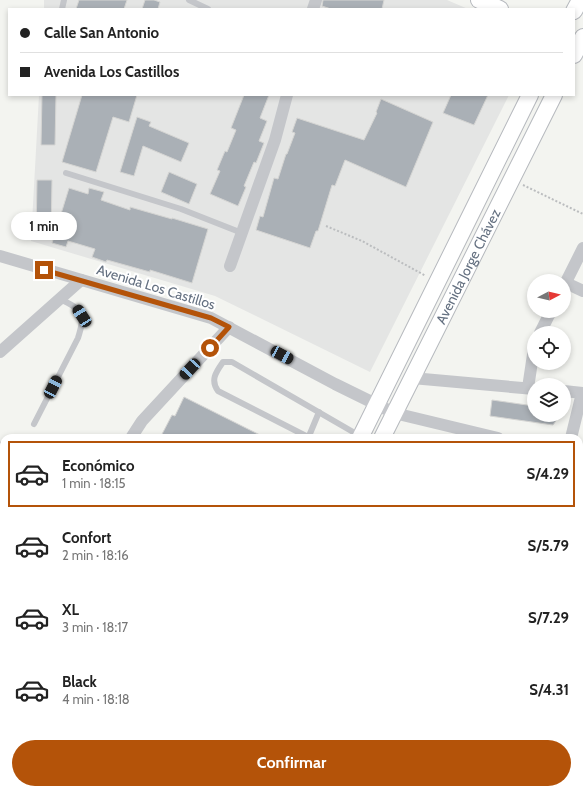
<!DOCTYPE html>
<html lang="es">
<meta charset="utf-8">
<style>
:root{--surface:#fff;--page:#f6f6f6;--text:#222;--muted:#767676;--line:#e0e0e0;--accent:#b45309}
body{margin:0;font-family:Cabin,sans-serif;background:var(--page);color:var(--text);height:100vh;display:flex;flex-direction:column;font-size:15px;white-space:nowrap}
*{box-sizing:border-box;margin:0}
p{font-size:13px;color:var(--muted)}
.icon{flex:none;width:22px;height:22px;fill:none;stroke:currentColor;stroke-width:2;stroke-linecap:round;stroke-linejoin:round}
.map{position:relative;flex:1;overflow:hidden}
.sheet{position:absolute;left:0px;top:434px;width:583px;height:360px;display:flex;flex-direction:column;background:var(--surface);border-radius:12px 12px 0 0;box-shadow:0 2px 6px #0003}
.sheet>*{flex:none}
.banner{position:absolute;left:8px;top:8px;width:567px;height:88px;border-radius:0px;box-shadow:0 2px 6px #0003;display:grid;align-content:center;height:88px;padding:0 12px;background:var(--surface)}
.needle{width:26px;rotate:83deg}
.tools{position:absolute;left:527px;top:274px;display:grid;gap:8px}
.tools a{display:grid;place-items:center;width:44px;height:44px;border-radius:50%;background:var(--surface);box-shadow:0 2px 6px #0003;font-size:20px}
.end{position:absolute;width:18px;height:18px;margin:-9px;border:5px solid #b45309;background:#fff;box-shadow:0 0 0 2px #fff}
.from{border-radius:50%}
.bubble{position:absolute;height:28px;border-radius:14px;background:var(--surface);box-shadow:0 2px 6px #0003;font-size:13px;font-weight:700;line-height:28px;text-align:center}
.car{position:absolute;width:12px;height:24px;margin:-12px -6px;border-radius:5px;box-shadow:0 0 3px 1px #0007;background:linear-gradient(#222 24%,#8ab4d8 0 40%,#222 0 76%,#8ab4d8 0 86%,#222 0)}
.banner b{display:flex;align-items:center;gap:14px;height:38px;font-size:15px}
.banner b+b{border-top:1px solid var(--line)}
.banner i{width:10px;height:10px;background:var(--text)}
ul{padding:7px 0 0;list-style:none}
li{display:flex;align-items:center;gap:12px;height:66px;margin:0 8px 6px;padding:0 4px;border:2px solid transparent;border-radius:0px}
li div{flex:1}
li b{display:block;font-size:15px}
li em{font-style:normal;font-weight:700}
li.current{border-color:var(--accent)}
li>.icon{width:36px;height:36px;stroke-width:1.5}
.button{display:flex;gap:8px;margin-top:auto;padding:8px 12px}
.button a{flex:1;height:46px;border-radius:24px;background:var(--accent);color:#fff;font-size:16px;font-weight:700;line-height:46px;text-align:center}
.map>svg:first-child{display:block}
.built{fill:#e4e5e4}
.building{fill:#aab0b6;stroke:#d5d5d3}
.lines{fill:none;stroke-linecap:round;stroke-linejoin:round}
.secondary-casing{stroke:#b6b9be;stroke-width:18}
.path{stroke:#bbbdbf;stroke-width:2;stroke-dasharray:2 2;stroke-linecap:butt}
.lane{stroke:#c4c6ca;stroke-width:6}
.street{stroke:#c4c6ca;stroke-width:12}
.secondary{stroke:#fff;stroke-width:16}
.route{stroke:#b45309;stroke-width:5}
.labels{text-anchor:middle;stroke-width:4;stroke-linejoin:round;paint-order:stroke}
.street-label{font-size:14px;fill:#647080;stroke:#fff}
</style>
<div class="map">
<svg width="583" height="794" viewBox="0 0 583 794">
<rect width="100%" height="100%" fill="#f3f4f0"/>
<g class="built">
<path d="M 44,0 L 447,0 L 468,9 L 44,9 Z"/>
<path d="M 39,95 L 509,95 L 370,372 L 215,296 L 31,241 Z"/>
<path d="M 579,559 L 583,559 L 583,649 L 579,648 Z"/>
</g>
<g class="building">
<path d="M 79,0 L 127,0 L 124,9 L 76,9 Z"/>
<path d="M 145,0 L 154,0 L 160,2 L 158,9 L 142,9 Z"/>
<path d="M 323,0 L 384,0 L 382,9 L 331,9 L 322,6 Z"/>
<path d="M 42,95 L 56,95 L 55,145 L 41,145 Z"/>
<path d="M 82,95 L 137,95 L 129,122 L 113,117 L 96,172 L 62,162 Z"/>
<path d="M 244,95 L 269,95 L 260,118 L 267,121 L 259,141 L 264,143 L 256,163 L 254,162 L 244,186 L 246,187 L 238,206 L 210,194 L 220,171 L 217,170 L 225,151 L 227,152 L 236,130 L 231,128 Z"/>
<path d="M 451,95 L 488,95 L 474,125 L 443,113 Z"/>
<path d="M 381,99 L 433,122 L 406,187 L 345,160 L 335,186 L 332,185 L 318,231 L 316,231 L 310,248 L 256,230 L 260,216 L 263,217 L 274,178 L 278,179 L 286,154 L 287,154 L 295,133 L 292,132 L 297,118 L 364,140 L 377,113 L 376,112 Z"/>
<path d="M 137,117 L 151,122 L 149,126 L 189,143 L 181,162 L 143,146 L 134,176 L 120,172 Z"/>
<path d="M 169,172 L 197,184 L 189,204 L 161,192 Z"/>
<path d="M 37,180 L 52,180 L 51,237 L 36,237 Z"/>
<path d="M 69,188 L 88,194 L 89,188 L 104,192 L 101,200 L 130,210 L 130,207 L 172,219 L 172,218 L 208,229 L 192,283 L 150,270 L 150,272 L 107,260 L 106,262 L 92,257 L 95,249 L 68,241 L 66,247 L 52,243 Z"/>
<path d="M 184,397 L 266,438 L 160,438 L 172,415 L 175,416 Z"/>
<path d="M 492,400 L 534,406 L 534,415 L 560,415 L 553,425 L 490,416 Z"/>
</g>
<g class="lines">
<g class="secondary-casing">
<g id="secondary">
<path d="M 479,0 L 500,9"/>
<path d="M 574,11 L 580,0"/>
<path d="M 574,55 L 583,37"/>
<path d="M 360,438 L 530,95"/>
<path id="s1" d="M 382,438 L 554,95"/>
<path d="M 320,790 L 329,794"/>
<path d="M 181,794 L 183,790"/>
<path d="M 208,794 L 210,790"/>
</g>
</g>
<g class="path">
<path d="M 523,185 L 583,214"/>
<path d="M 326,226 L 362,241 L 426,276"/>
<path d="M 505,794 L 506,790"/>
</g>
<g class="lane">
<path d="M 189,0 L 208,9"/>
<path d="M 62,9 L 64,0"/>
<path d="M 66,173 L 181,209 L 242,233"/>
<path d="M 34,424 L 78,338 C 86,313 83,310 60,299"/>
<path d="M 309,436 L 319,412"/>
<path d="M 310,438 L 218,391 C 210,380 216,372 223,362 L 232,362 L 360,436"/>
</g>
<g class="street">
<path d="M 313,9 L 316,0"/>
<path d="M 0,256 L 211,318 L 335,384 L 394,413 L 498,438"/>
<path d="M 230,266 L 275,140 L 287,95"/>
<path d="M 566,283 L 583,291"/>
<path d="M 564,286 L 583,248"/>
<path d="M 540,333 L 551,311"/>
<path d="M 0,352 L 81,280"/>
<path d="M 412,378 L 534,389"/>
<path d="M 528,388 L 534,348"/>
<path d="M 564,391 L 583,393"/>
<path d="M 131,438 L 142,421 L 229,327"/>
<path d="M 571,438 L 582,393"/>
<path d="M 0,448 L 4,447"/>
<path d="M 579,456 L 583,457"/>
<path d="M 0,546 L 4,547"/>
<path d="M 579,564 L 583,564"/>
<path d="M 0,742 L 4,734"/>
<path d="M 579,749 L 583,751"/>
<path d="M 549,790 L 554,794"/>
<path d="M 72,794 L 74,790"/>
</g>
<use href="#secondary" class="secondary"/>
</g>
<g class="lines">
<path class="route" d="M 44,270 L 211,318 L 229,327 L 210,348"/>
</g>
<g class="labels">
<g class="street-label">
<text dy="5" stroke="none"><textPath href="#s1" startOffset="192">Avenida Jorge Chávez</textPath></text>
<text transform="translate(156 287) rotate(17)" y="5">Avenida Los Castillos</text>
</g>
</g>
</svg>
<div class="tools">
<a><svg class="needle" viewBox="-14 -14 28 28"><path d="M0-13l5 13h-10z" fill="#e53935"/><path d="M0 13l5-13h-10z" fill="#767676"/></svg></a>
<a><svg class="icon" aria-label="locate" viewBox="0 0 24 24"><circle cx="12" cy="12" r="6"/><path d="M12 2v4M12 18v4M2 12h4M18 12h4"/></svg></a>
<a><svg class="icon" aria-label="layers" viewBox="0 0 24 24"><path d="M12 4l9 5-9 5-9-5zM3 14l9 5 9-5"/></svg></a>
</div>
<i class="end from" style="left:210px;top:348px"></i>
<i class="end" style="left:44px;top:270px"></i>
<div class="bubble" style="left:11px;top:212px;width:66px">1 min</div>
<i class="car" style="left:82px;top:316px;rotate:327deg"></i>
<i class="car" style="left:282px;top:355px;rotate:118deg"></i>
<i class="car" style="left:190px;top:369px;rotate:223deg"></i>
<i class="car" style="left:53px;top:387px;rotate:27deg"></i>
<div class="banner">
<b><i class="from"></i>Calle San Antonio</b>
<b><i></i>Avenida Los Castillos</b>
</div>
<section class="sheet">
<ul>
<li class="current"><svg class="icon" aria-label="car" viewBox="0 0 24 24"><path d="M5 17H2v-5l4-1 3-4h7l3 4 3 1v5h-3M9 17h6M6 11h13"/><circle cx="7" cy="17" r="2"/><circle cx="17" cy="17" r="2"/></svg><div><b>Económico</b><p>1 min · 18:15</p></div><em>S/4.29</em></li>
<li><svg class="icon" aria-label="car" viewBox="0 0 24 24"><path d="M5 17H2v-5l4-1 3-4h7l3 4 3 1v5h-3M9 17h6M6 11h13"/><circle cx="7" cy="17" r="2"/><circle cx="17" cy="17" r="2"/></svg><div><b>Confort</b><p>2 min · 18:16</p></div><em>S/5.79</em></li>
<li><svg class="icon" aria-label="car" viewBox="0 0 24 24"><path d="M5 17H2v-5l4-1 3-4h7l3 4 3 1v5h-3M9 17h6M6 11h13"/><circle cx="7" cy="17" r="2"/><circle cx="17" cy="17" r="2"/></svg><div><b>XL</b><p>3 min · 18:17</p></div><em>S/7.29</em></li>
<li><svg class="icon" aria-label="car" viewBox="0 0 24 24"><path d="M5 17H2v-5l4-1 3-4h7l3 4 3 1v5h-3M9 17h6M6 11h13"/><circle cx="7" cy="17" r="2"/><circle cx="17" cy="17" r="2"/></svg><div><b>Black</b><p>4 min · 18:18</p></div><em>S/4.31</em></li>
</ul>
<div class="button"><a>Confirmar</a></div>
</section>
</div>
